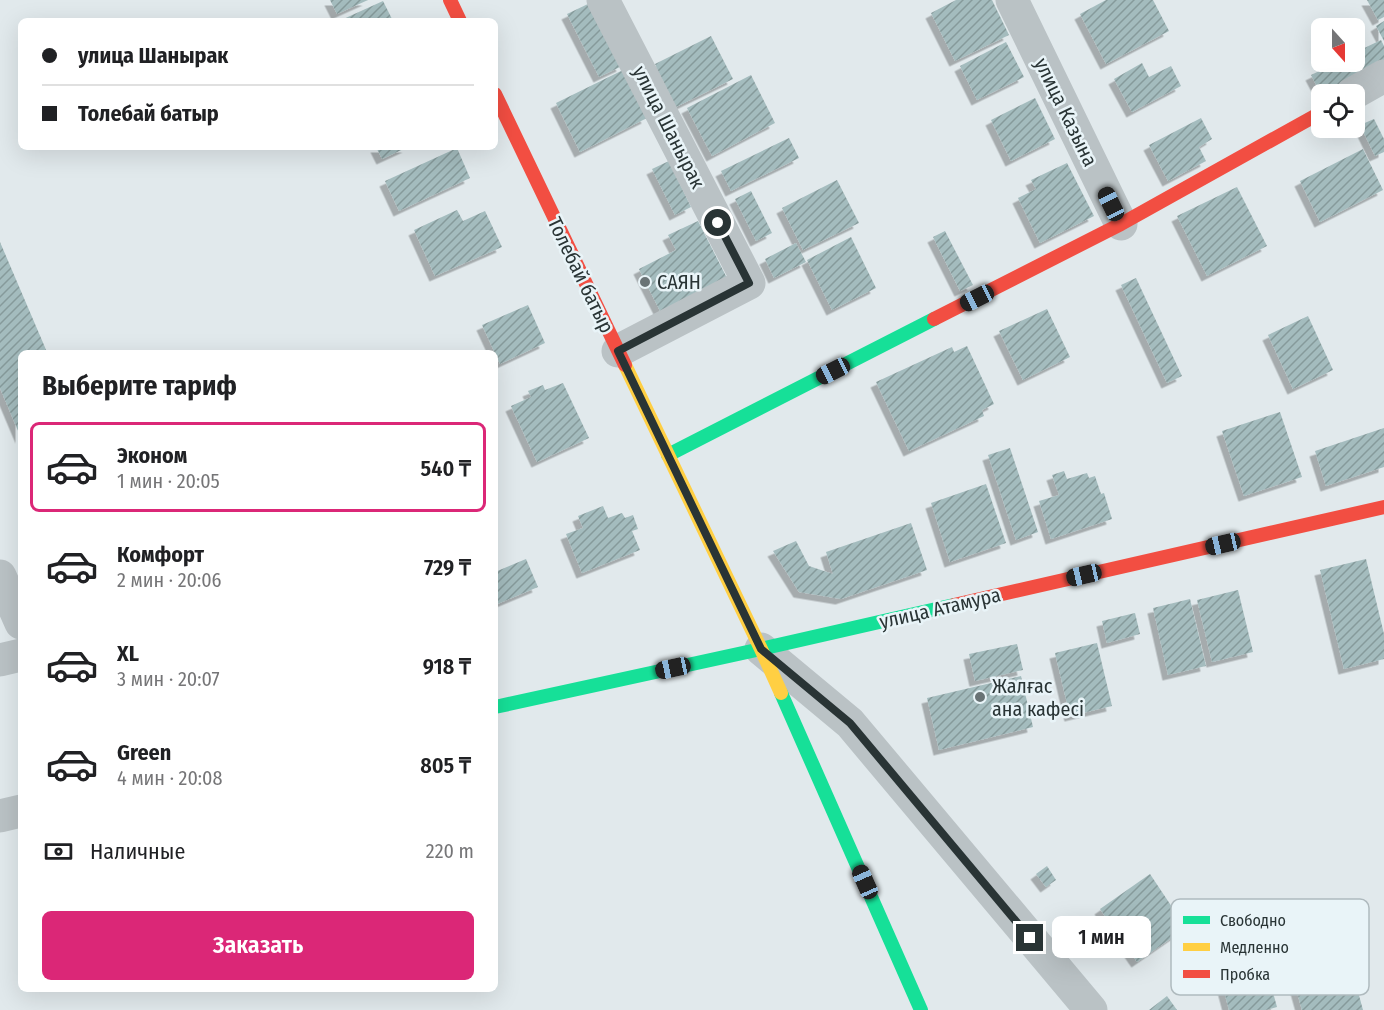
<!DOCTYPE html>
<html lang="ru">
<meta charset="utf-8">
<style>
:root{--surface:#fff;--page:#f2f2f2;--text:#202124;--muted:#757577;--line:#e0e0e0;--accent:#db2777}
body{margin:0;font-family:"Fira Sans Condensed",sans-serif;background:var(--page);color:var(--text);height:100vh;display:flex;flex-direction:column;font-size:22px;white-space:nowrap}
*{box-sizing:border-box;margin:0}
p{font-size:20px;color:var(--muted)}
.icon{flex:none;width:33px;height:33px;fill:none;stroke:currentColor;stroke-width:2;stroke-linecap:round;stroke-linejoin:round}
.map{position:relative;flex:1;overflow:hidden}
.drawer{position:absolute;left:18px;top:350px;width:480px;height:642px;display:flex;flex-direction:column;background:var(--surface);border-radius:9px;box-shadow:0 6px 24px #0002}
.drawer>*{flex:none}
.guide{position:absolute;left:18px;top:18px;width:480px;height:132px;border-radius:9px;box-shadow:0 6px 24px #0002;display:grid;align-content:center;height:132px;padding:0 24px;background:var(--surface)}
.needle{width:39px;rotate:159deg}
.controls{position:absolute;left:1311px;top:18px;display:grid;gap:12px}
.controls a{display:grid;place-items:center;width:54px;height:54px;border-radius:9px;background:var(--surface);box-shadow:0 6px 24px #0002;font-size:30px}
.end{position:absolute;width:27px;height:27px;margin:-14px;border:8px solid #293435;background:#fff;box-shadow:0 0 0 3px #fff}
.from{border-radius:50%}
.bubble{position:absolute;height:42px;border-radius:9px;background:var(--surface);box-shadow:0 6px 24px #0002;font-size:20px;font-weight:600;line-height:42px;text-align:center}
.car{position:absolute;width:18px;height:36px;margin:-18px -9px;border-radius:8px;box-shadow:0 0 4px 2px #0007;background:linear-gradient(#222 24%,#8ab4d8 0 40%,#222 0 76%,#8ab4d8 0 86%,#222 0)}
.guide b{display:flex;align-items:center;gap:21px;height:57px;font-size:22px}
.guide b+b{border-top:2px solid var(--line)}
.guide i{width:15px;height:15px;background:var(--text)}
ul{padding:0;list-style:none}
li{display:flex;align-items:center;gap:18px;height:90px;margin:0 12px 9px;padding:0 12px;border:3px solid transparent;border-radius:9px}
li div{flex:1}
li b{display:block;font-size:22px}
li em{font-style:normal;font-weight:600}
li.on{border-color:var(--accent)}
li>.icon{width:54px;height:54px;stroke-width:1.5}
h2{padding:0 24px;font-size:27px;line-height:72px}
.pay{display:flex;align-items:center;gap:15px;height:66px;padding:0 24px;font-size:22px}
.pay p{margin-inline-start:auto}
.button{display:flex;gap:12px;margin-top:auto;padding:12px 24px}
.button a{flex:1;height:69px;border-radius:9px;background:var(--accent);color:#fff;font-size:24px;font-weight:600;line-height:69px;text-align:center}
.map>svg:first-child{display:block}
.building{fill:url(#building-hatch);filter:url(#shadow)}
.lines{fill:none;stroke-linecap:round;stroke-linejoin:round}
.street{stroke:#bac2c5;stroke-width:33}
.fast{stroke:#16e098;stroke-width:14}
.slow{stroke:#ffcf43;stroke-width:14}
.jam{stroke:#f24e42;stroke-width:14}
.route{stroke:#293435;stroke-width:8}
.poi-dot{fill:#697375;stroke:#e9f4f8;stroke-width:2}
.labels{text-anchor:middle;stroke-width:5;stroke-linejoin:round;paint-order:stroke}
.street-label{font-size:20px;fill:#293435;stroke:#e9f4f8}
.poi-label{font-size:20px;fill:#293435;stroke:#e9f4f8;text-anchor:start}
.key{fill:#e9f4f8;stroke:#afbabe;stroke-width:1.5}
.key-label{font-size:16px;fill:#293435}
</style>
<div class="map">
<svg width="1384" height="1010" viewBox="0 0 1384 1010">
<defs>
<pattern id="building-hatch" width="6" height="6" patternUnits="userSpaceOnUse" patternTransform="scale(1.5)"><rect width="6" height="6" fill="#a4bcbe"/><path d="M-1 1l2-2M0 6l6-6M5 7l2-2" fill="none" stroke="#869a9b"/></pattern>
<filter id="shadow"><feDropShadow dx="-5.5" dy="5.5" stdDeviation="0" flood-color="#0004"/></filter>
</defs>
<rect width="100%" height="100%" fill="#e1e9ec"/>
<g class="building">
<path d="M 330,0 L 368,0 L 337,14 Z"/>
<path d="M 956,0 L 992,0 L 1009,35 L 955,61 L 931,13 Z"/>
<path d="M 1106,0 L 1153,0 L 1169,31 L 1106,64 L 1080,14 Z"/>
<path d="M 1367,0 L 1384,0 L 1384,17 L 1378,20 Z"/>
<path d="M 383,1 L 393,21 L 339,21 Z"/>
<path d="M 590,3 L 622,66 L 599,77 L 567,14 Z"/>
<path d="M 1384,21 L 1384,41 L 1376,26 Z"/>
<path d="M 711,36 L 733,79 L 676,107 L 655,64 Z"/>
<path d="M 1381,40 L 1384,46 L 1384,67 L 1328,94 L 1321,94 L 1311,75 L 1338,62 L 1354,62 L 1354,53 Z"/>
<path d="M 1006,42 L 1024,77 L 977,100 L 960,66 Z"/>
<path d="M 1142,63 L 1149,77 L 1171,66 L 1181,86 L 1132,112 L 1114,79 Z"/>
<path d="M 623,70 L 647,118 L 580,152 L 556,103 Z"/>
<path d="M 751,75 L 775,123 L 712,156 L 687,108 Z"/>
<path d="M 1035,98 L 1055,139 L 1011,161 L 991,120 Z"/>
<path d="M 1201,118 L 1212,139 L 1199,147 L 1206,161 L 1168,181 L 1149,145 Z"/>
<path d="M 1374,119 L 1384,139 L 1384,152 L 1375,156 L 1360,125 Z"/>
<path d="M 789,138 L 799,158 L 731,191 L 721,171 Z"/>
<path d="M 376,147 L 408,147 L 382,159 Z"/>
<path d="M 457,148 L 470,178 L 399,211 L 385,181 Z"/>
<path d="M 1363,149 L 1383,190 L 1320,222 L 1300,181 Z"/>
<path d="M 669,161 L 691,207 L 675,215 L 652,169 Z"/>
<path d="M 1067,163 L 1094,216 L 1040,243 L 1018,198 L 1036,189 L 1031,180 Z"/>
<path d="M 837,180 L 859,223 L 803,250 L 782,208 Z"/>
<path d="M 1237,187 L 1267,246 L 1207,276 L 1177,216 Z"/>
<path d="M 751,191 L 772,233 L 756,241 L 735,199 Z"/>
<path d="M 457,210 L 463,221 L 485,211 L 502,247 L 435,276 L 414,230 Z"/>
<path d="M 698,221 L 729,282 L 662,315 L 639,269 L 676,250 L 668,235 Z"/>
<path d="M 945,231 L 973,285 L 960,291 L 933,237 Z"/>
<path d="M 851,237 L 876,288 L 832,310 L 807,260 Z"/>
<path d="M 0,242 L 47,352 L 21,352 L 21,438 L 0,388 Z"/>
<path d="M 796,243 L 806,262 L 774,278 L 765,259 Z"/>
<path d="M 1136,278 L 1182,376 L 1167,383 L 1121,285 Z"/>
<path d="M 528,305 L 545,343 L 500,364 L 482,325 Z"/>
<path d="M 1047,309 L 1070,357 L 1023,380 L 999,331 Z"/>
<path d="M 1308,316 L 1333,370 L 1293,389 L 1268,335 Z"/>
<path d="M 967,346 L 994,404 L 982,410 L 984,416 L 909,451 L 876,382 L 952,347 L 954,352 Z"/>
<path d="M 563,383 L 589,438 L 537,462 L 511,406 L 531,397 L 528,391 L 543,385 L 545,390 Z"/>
<path d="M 1280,412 L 1302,477 L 1244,496 L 1222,431 Z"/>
<path d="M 1384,428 L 1384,467 L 1326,486 L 1315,451 Z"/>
<path d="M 1010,448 L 1038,532 L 1016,540 L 988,455 Z"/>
<path d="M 1064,471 L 1067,479 L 1087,473 L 1089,478 L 1095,476 L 1101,494 L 1104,493 L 1112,519 L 1051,539 L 1039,501 L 1059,495 L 1052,475 Z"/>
<path d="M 986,484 L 1006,543 L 950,562 L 931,503 Z"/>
<path d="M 603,506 L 608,518 L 622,513 L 625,518 L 633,515 L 638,529 L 632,531 L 640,550 L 582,573 L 566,534 L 583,528 L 578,516 Z"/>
<path d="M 911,523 L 927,570 L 841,599 L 799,592 L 773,551 L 796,541 L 809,566 L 833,574 L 826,552 Z"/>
<path d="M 526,559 L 538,587 L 495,605 L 495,572 Z"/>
<path d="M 1366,559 L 1384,634 L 1384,659 L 1344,669 L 1320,570 Z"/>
<path d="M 1238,590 L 1253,652 L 1212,662 L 1197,600 Z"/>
<path d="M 1190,599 L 1206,666 L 1168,675 L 1153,608 Z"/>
<path d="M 1135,613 L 1140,634 L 1107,643 L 1102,621 Z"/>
<path d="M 1097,643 L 1112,706 L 1070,716 L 1055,653 Z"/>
<path d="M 1017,644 L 1023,670 L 975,681 L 969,654 Z"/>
<path d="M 1021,676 L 1033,727 L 939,750 L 927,698 Z"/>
<path d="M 1047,866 L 1056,880 L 1046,887 L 1036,874 Z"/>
<path d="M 1150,874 L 1186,928 L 1137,962 L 1100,909 Z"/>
<path d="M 1343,937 L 1363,1010 L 1302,1010 L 1286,953 Z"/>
<path d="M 1262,953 L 1277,1007 L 1266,1010 L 1229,1010 L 1217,965 Z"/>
<path d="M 1167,996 L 1177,1010 L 1149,1010 Z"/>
</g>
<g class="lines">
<g class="street">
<path d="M 603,0 L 749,283 L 618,351"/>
<path d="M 1012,0 L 1121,224"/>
<path d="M 1352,94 L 1384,76"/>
<path d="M 0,576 L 21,623"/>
<path d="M 761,649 L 850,723 L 1091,1010"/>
<path d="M 0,660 L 21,655"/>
<path d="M 0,816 L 21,811"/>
</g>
<g class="fast">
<path d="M 668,455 L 934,319"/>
<path d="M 781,693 L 921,1010"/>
<path d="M 495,707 L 761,649 L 954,605"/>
</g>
<path class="slow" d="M 625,365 L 761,649 L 781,693"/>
<g class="jam">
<path d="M 450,0 L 460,21"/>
<path d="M 495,94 L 625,365"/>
<path d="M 934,319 L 1121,224 L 1322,112"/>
<path d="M 954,605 L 1384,507"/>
</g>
</g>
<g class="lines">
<path class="route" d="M 718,223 L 749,283 L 618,351 L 761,649 L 850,723 L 1030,938"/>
</g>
<g class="poi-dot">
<circle cx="645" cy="282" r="6"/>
<circle cx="980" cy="697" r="6"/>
</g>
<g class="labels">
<g class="street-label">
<text transform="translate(1066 112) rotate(64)" y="7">улица Казына</text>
<text transform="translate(669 127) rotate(63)" y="7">улица Шанырак</text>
<text transform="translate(581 275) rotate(64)" y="7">Толебай батыр</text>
<text transform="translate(940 608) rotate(-13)" y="7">улица Атамура</text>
</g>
<g class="poi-label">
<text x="657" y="289">САЯН</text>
<text x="992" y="693">Жалғас<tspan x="992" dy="23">ана кафесі</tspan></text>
</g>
</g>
<rect x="1171" y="899" width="198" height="96" rx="9" class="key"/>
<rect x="1183" y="916" width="27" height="8" fill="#16e098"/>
<rect x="1183" y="943" width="27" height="8" fill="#ffcf43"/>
<rect x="1183" y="970" width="27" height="8" fill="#f24e42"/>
<g class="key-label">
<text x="1220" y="926">Свободно</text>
<text x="1220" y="953">Медленно</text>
<text x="1220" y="980">Пробка</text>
</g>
</svg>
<div class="controls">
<a><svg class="needle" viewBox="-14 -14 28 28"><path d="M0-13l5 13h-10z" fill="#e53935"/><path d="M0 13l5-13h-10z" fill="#757577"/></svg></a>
<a><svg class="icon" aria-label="locate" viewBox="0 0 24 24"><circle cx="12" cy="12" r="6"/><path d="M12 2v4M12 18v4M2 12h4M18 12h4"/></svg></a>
</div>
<i class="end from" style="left:718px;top:223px"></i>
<i class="end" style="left:1030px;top:938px"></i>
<div class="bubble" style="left:1052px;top:916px;width:99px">1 мин</div>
<i class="car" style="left:1111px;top:204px;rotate:334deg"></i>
<i class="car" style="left:977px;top:298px;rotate:243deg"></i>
<i class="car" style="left:833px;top:371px;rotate:243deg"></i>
<i class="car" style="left:1223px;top:544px;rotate:257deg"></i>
<i class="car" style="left:1084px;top:575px;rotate:257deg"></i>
<i class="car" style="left:673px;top:668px;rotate:258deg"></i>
<i class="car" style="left:865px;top:882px;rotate:336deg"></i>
<div class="guide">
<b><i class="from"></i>улица Шанырак</b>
<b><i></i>Толебай батыр</b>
</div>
<section class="drawer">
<h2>Выберите тариф</h2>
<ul>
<li class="on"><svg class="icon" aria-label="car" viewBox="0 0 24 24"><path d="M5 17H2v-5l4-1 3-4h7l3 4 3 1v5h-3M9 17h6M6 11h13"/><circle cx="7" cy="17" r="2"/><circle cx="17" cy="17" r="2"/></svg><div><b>Эконом</b><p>1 мин · 20:05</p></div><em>540 ₸</em></li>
<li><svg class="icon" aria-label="car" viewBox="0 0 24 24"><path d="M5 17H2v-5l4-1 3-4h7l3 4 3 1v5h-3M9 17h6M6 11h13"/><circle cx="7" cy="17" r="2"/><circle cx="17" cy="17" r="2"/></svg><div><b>Комфорт</b><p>2 мин · 20:06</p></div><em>729 ₸</em></li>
<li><svg class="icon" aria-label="car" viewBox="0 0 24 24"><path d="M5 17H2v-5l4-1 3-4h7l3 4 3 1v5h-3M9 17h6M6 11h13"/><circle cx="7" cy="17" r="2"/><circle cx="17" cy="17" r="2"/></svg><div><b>XL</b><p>3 мин · 20:07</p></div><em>918 ₸</em></li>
<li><svg class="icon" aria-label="car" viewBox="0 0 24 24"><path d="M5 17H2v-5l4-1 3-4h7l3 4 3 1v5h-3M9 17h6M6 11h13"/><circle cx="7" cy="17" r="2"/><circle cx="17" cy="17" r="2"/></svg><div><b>Green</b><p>4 мин · 20:08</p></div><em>805 ₸</em></li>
</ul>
<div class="pay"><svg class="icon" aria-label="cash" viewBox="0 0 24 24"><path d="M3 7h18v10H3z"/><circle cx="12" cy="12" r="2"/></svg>Наличные<p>220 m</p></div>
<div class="button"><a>Заказать</a></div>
</section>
</div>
